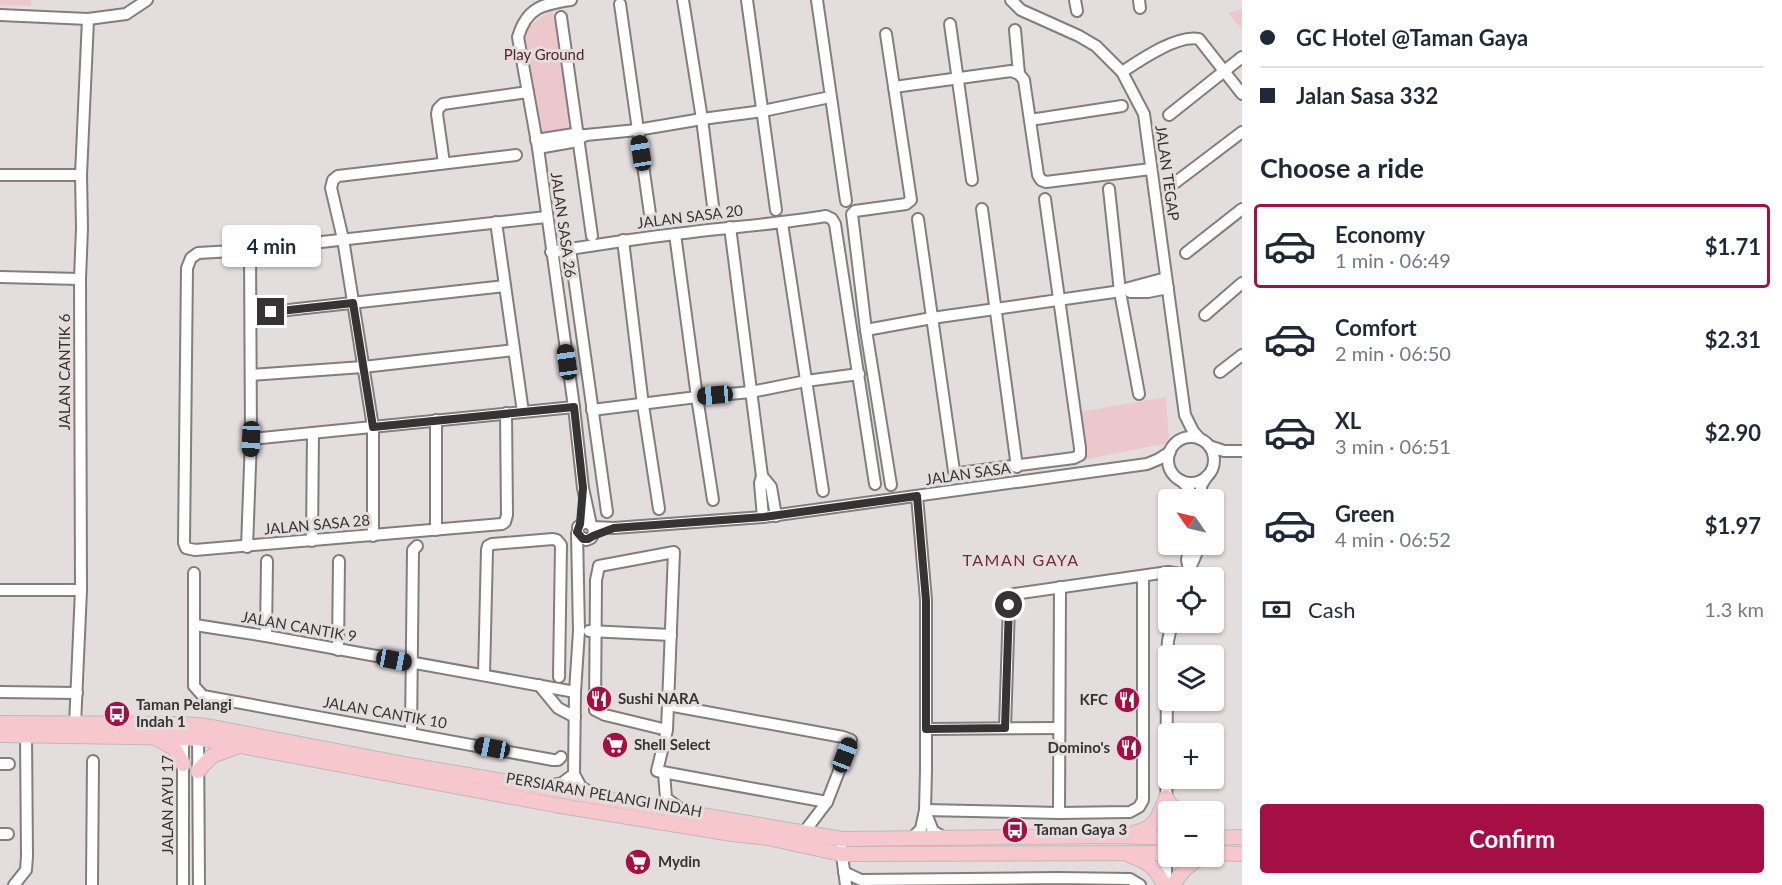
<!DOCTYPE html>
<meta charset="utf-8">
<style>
:root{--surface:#fff;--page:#f2f2f3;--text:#1f2937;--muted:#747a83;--line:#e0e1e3;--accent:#a60f43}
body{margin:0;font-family:Lato,sans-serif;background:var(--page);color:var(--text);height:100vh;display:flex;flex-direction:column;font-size:22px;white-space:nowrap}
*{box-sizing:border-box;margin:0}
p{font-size:20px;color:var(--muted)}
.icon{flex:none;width:33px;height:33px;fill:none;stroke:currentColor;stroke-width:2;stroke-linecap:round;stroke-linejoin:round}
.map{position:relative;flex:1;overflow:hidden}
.sheet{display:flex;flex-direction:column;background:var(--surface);width:540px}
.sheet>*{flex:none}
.banner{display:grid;align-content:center;height:132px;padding:0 18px;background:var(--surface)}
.needle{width:39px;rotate:304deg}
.fabs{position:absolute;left:1158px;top:489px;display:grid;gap:12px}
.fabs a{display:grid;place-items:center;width:66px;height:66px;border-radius:6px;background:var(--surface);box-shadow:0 2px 4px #0004;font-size:30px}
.end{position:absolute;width:27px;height:27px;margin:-14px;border:8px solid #363334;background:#fff;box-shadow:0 0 0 3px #fff}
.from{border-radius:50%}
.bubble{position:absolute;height:42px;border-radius:6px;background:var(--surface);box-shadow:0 2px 4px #0004;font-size:20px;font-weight:700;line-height:42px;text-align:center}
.car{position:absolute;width:18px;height:36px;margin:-18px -9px;border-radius:8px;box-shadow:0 0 4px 2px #0007;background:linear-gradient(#222 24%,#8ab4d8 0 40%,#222 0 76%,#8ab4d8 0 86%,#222 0)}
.banner b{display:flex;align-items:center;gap:21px;height:57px;font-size:22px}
.banner b+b{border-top:2px solid var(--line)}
.banner i{width:15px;height:15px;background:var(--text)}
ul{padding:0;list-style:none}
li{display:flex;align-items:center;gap:18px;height:84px;margin:0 12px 9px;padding:0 6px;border:3px solid transparent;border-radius:6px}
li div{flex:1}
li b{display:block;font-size:22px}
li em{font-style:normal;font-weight:700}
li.active{border-color:var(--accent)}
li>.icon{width:54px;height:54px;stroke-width:1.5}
h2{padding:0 18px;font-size:27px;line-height:72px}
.pay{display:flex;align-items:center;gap:15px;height:66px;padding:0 18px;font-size:22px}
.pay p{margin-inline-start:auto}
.action{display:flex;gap:12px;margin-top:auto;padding:12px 18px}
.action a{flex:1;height:69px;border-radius:6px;background:var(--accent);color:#fff;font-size:24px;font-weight:700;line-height:69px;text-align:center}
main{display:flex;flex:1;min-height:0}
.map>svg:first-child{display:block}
.green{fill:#ecc7cb}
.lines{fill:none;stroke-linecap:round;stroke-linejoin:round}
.minor-casing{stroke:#837d7d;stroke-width:14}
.major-casing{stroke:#bbbaba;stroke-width:16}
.minor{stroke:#fff;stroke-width:10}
.major{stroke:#f7c7ce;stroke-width:14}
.route{stroke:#363334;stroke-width:8}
.labels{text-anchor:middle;stroke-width:6;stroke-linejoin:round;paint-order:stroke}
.park-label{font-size:15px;fill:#55212c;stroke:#e4ddde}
.street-label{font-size:15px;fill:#363334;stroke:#e4ddde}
.poi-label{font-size:15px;font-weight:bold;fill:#363334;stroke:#e4ddde;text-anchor:start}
.neighbourhood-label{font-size:16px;letter-spacing:1.5px;fill:#712b3a;stroke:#e4ddde}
</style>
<main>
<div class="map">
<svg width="1242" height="885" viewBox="0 0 1242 885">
<rect width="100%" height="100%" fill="#e4ddde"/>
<g class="green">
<path d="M 0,0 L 31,0 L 31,6 L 0,5 Z"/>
<path d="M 1242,9 L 1242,29 L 1228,13 Z"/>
<path d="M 553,10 L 574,128 L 542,132 L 523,36 C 531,24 540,17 553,10 Z"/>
<path d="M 1166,397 L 1169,443 L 1086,459 L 1080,412 Z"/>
</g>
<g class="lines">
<g class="minor-casing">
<g id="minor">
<path d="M 571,0 C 543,4 527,7 518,37 L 538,148 L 574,407 L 583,488 L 591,525"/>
<path d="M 683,0 L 702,119 L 714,214"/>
<path d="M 747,0 L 776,210"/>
<path d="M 817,0 L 846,201"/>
<path d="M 1011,0 L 1021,10 L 1079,36 L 1096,46 L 1122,72 L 1144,114 L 1185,415 L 1193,431 L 1200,439"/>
<path d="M 1075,0 L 1077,11"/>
<path d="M 1139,0 L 1140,8"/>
<path d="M 620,4 L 651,221"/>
<path d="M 0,15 L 88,19 L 126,14 L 147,0"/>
<path d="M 561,17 L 592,236"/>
<path d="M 950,24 L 972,180"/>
<path d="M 1015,30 L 1019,74"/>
<path d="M 886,34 L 894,87 L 1011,71 L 1019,74 L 1024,80 L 1038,175 L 1041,180 L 1046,182 L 1151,169"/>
<path d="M 1122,72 C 1140,60 1178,34 1199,39 L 1242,94"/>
<path d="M 1169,115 L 1242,57"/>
<path d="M 1030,120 L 1122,106"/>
<path d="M 536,140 L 574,134 L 583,135"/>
<path d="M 538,148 L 572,142 L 586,135 L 637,130 L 702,119 L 763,111 L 830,97"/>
<path d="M 444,163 L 437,114 L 438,109 L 443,104 L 528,92"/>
<path d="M 0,175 L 81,175"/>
<path d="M 1172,185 L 1242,132"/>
<path d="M 1109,189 L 1120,292 L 1139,394"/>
<path d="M 982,209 L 1017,467"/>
<path d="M 918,219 L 954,471 L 959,473 L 1074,458 L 1080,455 L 1080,448 L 1045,199"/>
<path d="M 496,222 L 523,412"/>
<path d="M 782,223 L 823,491"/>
<path d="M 730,227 L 762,476 L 760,483 L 763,517"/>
<path d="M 675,234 L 697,397 L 713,500"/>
<path d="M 623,240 L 643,405 L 659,509"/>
<path d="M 570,249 L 607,512"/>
<path d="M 551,252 C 595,245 639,238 684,233 C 731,227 778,224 826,216 L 832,219 L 835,224 L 875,484"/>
<path d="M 1186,253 L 1242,209"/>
<path d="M 0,277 L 80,279"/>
<path d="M 1130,292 L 1148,292 L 1168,288"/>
<path d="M 251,314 L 505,286"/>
<path d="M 1205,315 L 1242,283"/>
<path d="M 866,330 L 932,318 L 1114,292 L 1166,278"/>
<path d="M 1220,372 L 1242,355"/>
<path d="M 251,375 L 363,367 L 514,350"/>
<path d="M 592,410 L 697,397 L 751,392 L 806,381 L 859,374"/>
<path d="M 506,413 L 507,515 L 505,522 L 502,524 L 195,550 L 186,548 L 184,543 L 187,268 L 191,258 L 198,253 L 250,250 L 546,217"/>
<path d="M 436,420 L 436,530"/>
<circle cx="1191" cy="460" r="23"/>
<path d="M 251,439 L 574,407"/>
<path d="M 1209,446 L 1224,451 L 1242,451"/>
<path d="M 762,476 L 771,487 L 776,516"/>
<path d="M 1182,481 L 1189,489 L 1192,500"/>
<path d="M 891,485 L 866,330 L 852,214 L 855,211 L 906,204 L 911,200 L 894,87"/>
<path d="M 1201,500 L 1201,486 L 1207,476"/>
<path d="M 593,527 L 594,533 L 591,538 L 586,540 L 578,535 L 578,527 L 583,523 L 589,523 L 593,527 L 614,528 L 763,517 L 1147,464 L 1159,459 L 1170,452"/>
<path d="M 577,533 L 579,631 L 575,692 L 574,774 L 581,787 L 595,795"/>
<path d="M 373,536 L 373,427 L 343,239 L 331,188 L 333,180 L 338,176 L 516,155"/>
<path d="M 312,541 L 313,433"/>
<path d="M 247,547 L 251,439 L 250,250"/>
<path d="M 1189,569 L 1187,560 L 1190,544"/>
<path d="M 194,573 L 194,686 L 203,696 L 553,760 L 558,760 L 561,757"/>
<path d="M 1186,578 C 1190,565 1196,559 1199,544"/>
<path d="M 0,590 L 81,590"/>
<path d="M 195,625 L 266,636 L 575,692"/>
<path d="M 589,631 L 671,635"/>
<path d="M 266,636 L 267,561"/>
<path d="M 338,650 L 339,561"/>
<path d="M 484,675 L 487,550 L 488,546 L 492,544 L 553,539 L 557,540 L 561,545 L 559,677"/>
<path d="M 539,685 L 558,708 L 575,717"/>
<path d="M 0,692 L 77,693"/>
<path d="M 668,705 L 843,737 L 851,740 L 827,802 L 808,827 L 806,833"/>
<path d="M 75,725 L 81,590 L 80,279 L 82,228 L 81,175 L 88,19"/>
<path d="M 1005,728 L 1009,605 L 1014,594 L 1168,572 L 1187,575"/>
<path d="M 926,729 L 1059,728"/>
<path d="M 667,730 L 605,715 L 595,710 L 596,580 L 599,566 L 674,552 L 667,730 L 657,771 L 827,802"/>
<path d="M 183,731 L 183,885"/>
<path d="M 198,732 L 199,885"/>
<path d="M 411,733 L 413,550 L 417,546"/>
<path d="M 0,764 L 9,764"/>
<path d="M 664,773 L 666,798 L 682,810"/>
<path d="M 548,786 L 562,783 L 574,774"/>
<path d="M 925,810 L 1059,813 L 1130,812 L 1139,807 L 1143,800 L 1143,576"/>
<path d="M 925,811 L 933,831 L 943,837"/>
<path d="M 1059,813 L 1060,587"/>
<path d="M 0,834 L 8,834"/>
<path d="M 913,837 L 921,829 L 925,810 L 926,770 L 926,600 L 917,496"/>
<path d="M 841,848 L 846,885"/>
<path d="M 844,872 L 861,880 L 1057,878 L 1130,879 L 1140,885"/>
<path d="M 14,885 L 26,870 L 27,856 L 26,735"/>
<path d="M 92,885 L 93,761"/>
<path d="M 1166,885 L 1167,659 L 1168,641 L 1172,622"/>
</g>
</g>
<g class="major-casing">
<g id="major">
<path d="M 0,723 L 183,724 L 207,726 L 410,765 L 842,839 L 1119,836 L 1168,838"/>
<path d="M 0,735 L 198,738 L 555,805 L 732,834 L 768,838 L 841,854 L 1168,853"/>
<path d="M 155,738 L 174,748 L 183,764"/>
<path d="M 198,771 L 212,756 L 239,746"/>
<path d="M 1166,798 L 1176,812"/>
<path d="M 1133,833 C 1154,829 1159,818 1166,798"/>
<path d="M 1214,838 L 1242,837"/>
<path d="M 1214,853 L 1242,854"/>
<path d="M 1131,856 C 1147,861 1158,869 1163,885"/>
<path d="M 1173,885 C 1182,871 1190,862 1207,856"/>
</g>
</g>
<use href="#minor" class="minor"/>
<use href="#major" class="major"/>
</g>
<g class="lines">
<path class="route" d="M 271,312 L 353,303 L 373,427 L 574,407 L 583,488 L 580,524 L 577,532 L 583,539 L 588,539 L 593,536 L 614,528 L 764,517 L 917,496 L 926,600 L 926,729 L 1005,728 L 1009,605"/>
</g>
<defs>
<g id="restaurant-disc" transform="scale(1.35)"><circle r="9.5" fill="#a60f43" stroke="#e4ddde"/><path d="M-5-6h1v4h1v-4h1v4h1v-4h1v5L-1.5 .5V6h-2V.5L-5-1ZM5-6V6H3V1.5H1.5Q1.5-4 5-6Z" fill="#fff"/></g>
<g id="bus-disc" transform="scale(1.35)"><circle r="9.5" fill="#a60f43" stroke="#e4ddde"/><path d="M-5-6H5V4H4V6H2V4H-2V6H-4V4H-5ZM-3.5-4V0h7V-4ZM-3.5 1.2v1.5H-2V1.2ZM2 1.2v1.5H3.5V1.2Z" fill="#fff"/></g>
<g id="supermarket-disc" transform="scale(1.35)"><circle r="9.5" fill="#a60f43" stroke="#e4ddde"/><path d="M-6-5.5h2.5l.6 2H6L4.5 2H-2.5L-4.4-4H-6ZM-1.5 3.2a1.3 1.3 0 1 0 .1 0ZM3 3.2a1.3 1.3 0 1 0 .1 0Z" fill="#fff"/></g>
</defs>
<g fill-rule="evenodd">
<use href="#restaurant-disc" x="599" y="699"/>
<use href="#restaurant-disc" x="1127" y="700"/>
<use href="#bus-disc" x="117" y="714"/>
<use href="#supermarket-disc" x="615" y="745"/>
<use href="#restaurant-disc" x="1129" y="748"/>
<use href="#bus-disc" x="1015" y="830"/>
<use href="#supermarket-disc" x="638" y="862"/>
</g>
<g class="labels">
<g class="park-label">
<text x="544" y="60">Play Ground</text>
</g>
<g class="street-label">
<text transform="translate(1167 173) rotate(82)" y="5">JALAN TEGAP</text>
<text transform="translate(690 217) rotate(-7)" y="5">JALAN SASA 20</text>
<text transform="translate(563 225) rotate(82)" y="5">JALAN SASA 26</text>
<text transform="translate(65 372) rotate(-90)" y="5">JALAN CANTIK 6</text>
<text transform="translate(968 474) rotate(-8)" y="5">JALAN SASA</text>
<text transform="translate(317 525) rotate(-5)" y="5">JALAN SASA 28</text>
<text transform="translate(299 627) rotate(10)" y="5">JALAN CANTIK 9</text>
<text transform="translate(385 713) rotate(10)" y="5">JALAN CANTIK 10</text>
<text transform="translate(604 795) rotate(10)" y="5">PERSIARAN PELANGI INDAH</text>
<text transform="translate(168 805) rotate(-90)" y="5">JALAN AYU 17</text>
</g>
<g class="poi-label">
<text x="618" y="704">Sushi NARA</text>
<text x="1108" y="705" text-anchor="end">KFC</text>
<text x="136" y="710">Taman Pelangi<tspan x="136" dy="17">Indah 1</tspan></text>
<text x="634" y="750">Shell Select</text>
<text x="1110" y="753" text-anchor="end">Domino's</text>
<text x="1034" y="835">Taman Gaya 3</text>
<text x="658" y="867">Mydin</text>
</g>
<g class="neighbourhood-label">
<text x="1021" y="566">TAMAN GAYA</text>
</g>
</g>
</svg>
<div class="fabs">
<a><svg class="needle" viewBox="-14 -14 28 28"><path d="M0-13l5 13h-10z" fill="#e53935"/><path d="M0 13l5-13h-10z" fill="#747a83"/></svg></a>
<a><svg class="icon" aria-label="locate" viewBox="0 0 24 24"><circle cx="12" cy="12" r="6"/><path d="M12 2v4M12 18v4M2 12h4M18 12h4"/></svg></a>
<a><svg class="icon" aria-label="layers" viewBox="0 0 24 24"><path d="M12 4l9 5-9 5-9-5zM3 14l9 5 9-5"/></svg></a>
<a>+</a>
<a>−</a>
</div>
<i class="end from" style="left:1009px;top:605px"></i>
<i class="end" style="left:271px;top:312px"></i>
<div class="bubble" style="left:222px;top:225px;width:99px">4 min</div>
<i class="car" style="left:641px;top:153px;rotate:351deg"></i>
<i class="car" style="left:567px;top:362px;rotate:352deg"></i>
<i class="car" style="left:715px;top:395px;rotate:265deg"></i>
<i class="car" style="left:251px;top:439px;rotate:182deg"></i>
<i class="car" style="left:394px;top:660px;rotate:101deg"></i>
<i class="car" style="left:492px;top:748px;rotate:281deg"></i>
<i class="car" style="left:845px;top:755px;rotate:21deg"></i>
</div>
<section class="sheet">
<div class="banner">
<b><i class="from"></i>GC Hotel @Taman Gaya</b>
<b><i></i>Jalan Sasa 332</b>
</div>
<h2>Choose a ride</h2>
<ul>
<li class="active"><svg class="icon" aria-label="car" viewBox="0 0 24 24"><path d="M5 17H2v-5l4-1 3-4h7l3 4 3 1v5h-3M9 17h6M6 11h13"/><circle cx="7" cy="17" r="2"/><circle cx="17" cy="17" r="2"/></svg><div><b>Economy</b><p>1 min · 06:49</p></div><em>$1.71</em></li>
<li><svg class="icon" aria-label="car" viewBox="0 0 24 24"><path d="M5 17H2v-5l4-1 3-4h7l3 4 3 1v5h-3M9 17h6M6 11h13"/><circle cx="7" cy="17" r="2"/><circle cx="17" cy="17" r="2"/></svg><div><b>Comfort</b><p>2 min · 06:50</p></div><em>$2.31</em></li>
<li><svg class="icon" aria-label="car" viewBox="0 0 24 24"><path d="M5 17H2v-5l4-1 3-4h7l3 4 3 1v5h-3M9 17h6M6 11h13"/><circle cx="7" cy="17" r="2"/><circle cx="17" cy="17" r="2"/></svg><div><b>XL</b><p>3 min · 06:51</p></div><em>$2.90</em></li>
<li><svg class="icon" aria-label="car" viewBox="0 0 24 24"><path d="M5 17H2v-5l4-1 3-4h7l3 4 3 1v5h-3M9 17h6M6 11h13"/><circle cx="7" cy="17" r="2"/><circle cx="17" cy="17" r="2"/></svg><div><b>Green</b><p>4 min · 06:52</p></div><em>$1.97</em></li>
</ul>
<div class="pay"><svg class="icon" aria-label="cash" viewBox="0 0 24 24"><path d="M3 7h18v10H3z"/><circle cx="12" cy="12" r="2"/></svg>Cash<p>1.3 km</p></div>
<div class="action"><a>Confirm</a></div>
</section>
</main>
